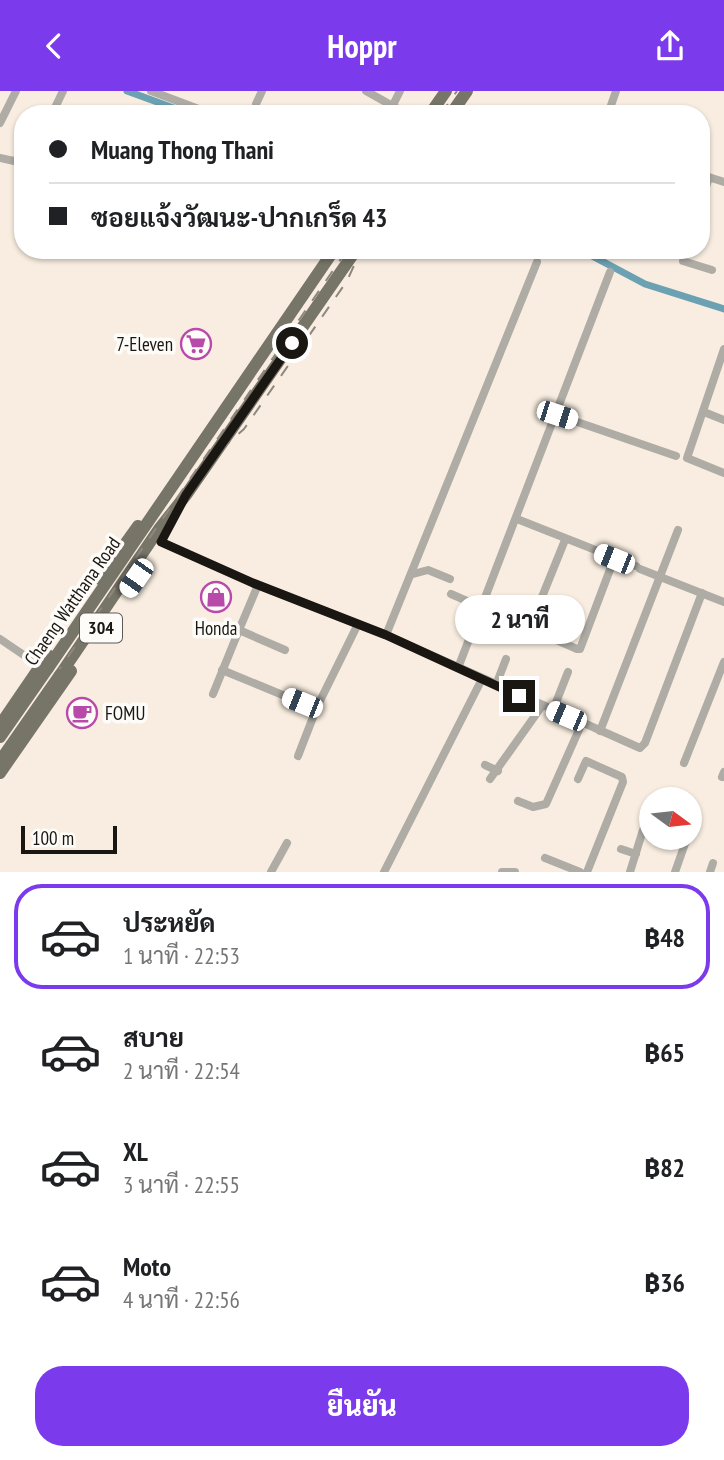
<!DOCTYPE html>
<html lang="th">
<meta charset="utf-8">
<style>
:root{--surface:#fff;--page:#f2f2f2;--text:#202124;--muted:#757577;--line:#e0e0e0;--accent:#7c3aed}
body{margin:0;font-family:"PT Sans Narrow",Sarabun,sans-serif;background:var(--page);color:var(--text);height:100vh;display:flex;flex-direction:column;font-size:26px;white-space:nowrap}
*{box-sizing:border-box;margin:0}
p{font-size:23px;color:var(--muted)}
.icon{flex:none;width:38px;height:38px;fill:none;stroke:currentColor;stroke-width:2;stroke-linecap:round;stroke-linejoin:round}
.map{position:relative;height:781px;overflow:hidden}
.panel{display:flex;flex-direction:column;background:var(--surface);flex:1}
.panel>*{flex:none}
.guide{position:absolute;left:14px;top:14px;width:696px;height:154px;border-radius:28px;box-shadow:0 2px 5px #0004;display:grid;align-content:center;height:154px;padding:0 35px;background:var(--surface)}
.needle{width:46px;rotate:105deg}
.tools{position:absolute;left:639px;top:696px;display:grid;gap:14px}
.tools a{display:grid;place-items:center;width:63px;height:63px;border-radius:50%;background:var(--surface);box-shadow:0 2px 5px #0004;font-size:35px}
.scale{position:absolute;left:21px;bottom:18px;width:96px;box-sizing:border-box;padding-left:7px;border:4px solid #1a1611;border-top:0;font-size:19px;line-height:24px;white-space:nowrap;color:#1a1611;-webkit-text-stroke:5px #fefcf9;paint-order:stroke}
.end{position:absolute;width:32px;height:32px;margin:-16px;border:9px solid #1a1611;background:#fff;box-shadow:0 0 0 4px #fff}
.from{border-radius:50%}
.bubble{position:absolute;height:49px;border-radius:24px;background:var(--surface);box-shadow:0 2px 5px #0004;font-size:23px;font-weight:800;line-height:49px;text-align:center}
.car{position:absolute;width:21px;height:42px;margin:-21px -10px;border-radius:9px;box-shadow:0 0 5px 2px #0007;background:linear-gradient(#fff 24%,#345 0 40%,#fff 0 76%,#345 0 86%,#fff 0)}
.guide b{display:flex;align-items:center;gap:24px;height:66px;font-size:26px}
.guide b+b{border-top:2px solid var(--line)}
.guide i{width:18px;height:18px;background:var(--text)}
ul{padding:12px 0 0;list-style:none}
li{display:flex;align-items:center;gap:21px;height:105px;margin:0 14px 10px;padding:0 21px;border:4px solid transparent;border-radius:28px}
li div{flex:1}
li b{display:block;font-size:26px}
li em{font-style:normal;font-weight:800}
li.selected{border-color:var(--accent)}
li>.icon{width:63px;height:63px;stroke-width:1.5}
.button{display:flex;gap:14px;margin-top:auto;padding:14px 35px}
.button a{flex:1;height:80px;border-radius:28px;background:var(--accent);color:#fff;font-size:28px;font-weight:800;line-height:80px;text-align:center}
header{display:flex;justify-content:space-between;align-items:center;height:91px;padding:0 35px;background:var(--accent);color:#fff;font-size:32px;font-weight:800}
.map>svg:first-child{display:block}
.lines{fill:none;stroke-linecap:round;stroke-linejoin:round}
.canal{stroke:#6ba1b2;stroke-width:7}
.street{stroke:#aeaca5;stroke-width:8}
.primary{stroke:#777468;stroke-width:12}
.rail{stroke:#8e877e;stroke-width:2;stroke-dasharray:12 12;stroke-linecap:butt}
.primary-bridge{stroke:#777468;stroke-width:12}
.route{stroke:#1a1611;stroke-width:9}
.labels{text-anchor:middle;stroke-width:7;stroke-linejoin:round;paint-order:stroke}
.shield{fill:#fefcf9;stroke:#5e5b57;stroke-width:2}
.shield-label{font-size:18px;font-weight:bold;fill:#1a1611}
.poi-label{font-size:19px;fill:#1a1611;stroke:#fefcf9;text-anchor:end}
.street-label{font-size:19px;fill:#1a1611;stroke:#fefcf9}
</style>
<header><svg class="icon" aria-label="back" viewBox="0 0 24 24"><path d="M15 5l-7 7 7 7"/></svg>Hoppr<svg class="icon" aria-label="share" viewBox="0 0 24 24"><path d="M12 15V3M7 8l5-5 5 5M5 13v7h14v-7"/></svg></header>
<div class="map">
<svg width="724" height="781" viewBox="0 0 724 781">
<rect width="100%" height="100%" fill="#f8ede0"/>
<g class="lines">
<g class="canal">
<path d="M 127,0 L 190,23"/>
<path d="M 581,159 L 645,193 L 724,218"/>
</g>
<g class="street">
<path d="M 151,0 L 212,23"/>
<path d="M 366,0 L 407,23"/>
<path d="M 256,13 L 262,0"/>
<path d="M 393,14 L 400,0"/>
<path d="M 52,23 L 63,0"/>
<path d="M 608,23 L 616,0"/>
<path d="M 0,32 L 16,0"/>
<path d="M 0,67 L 23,72"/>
<path d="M 702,84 L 724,91"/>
<path d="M 702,109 L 709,86"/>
<path d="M 686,159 L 683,170 L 712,179"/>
<path d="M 724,258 L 687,367 L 724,382"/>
<path d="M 704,321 L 724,329"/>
<path d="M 557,324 L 676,365"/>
<path d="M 517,428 L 636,475"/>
<path d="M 161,451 L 253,492 L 386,544 L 640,657 L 645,652 L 702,502"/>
<path d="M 640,478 L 724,511"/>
<path d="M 413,483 L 428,479 L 450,488"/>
<path d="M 258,494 L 239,539 L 285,559"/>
<path d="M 451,503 L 577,558 L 580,558 L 614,468"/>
<path d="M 529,538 L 565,449"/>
<path d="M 386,544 L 537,171"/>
<path d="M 0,548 L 40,575"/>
<path d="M 458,577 L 610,181"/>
<path d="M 222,579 L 302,612"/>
<path d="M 496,594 L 506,568"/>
<path d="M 213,603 L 239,539"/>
<path d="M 553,619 L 568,581"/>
<path d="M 600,640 L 678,439"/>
<path d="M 298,665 L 317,616 L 358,533"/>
<path d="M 684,672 L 724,571"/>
<path d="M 485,674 L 498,680"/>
<path d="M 722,686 L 724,681"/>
<path d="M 490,688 L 542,615"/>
<path d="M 578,688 L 586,670 L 622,686 L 623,691 L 587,781"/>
<path d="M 518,710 L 533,716 L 546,713 L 582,632"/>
<path d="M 621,758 L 636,763"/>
<path d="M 545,767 L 580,781"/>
<path d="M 271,781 L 287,752"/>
<path d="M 384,781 L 482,588"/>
<path d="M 502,781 L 515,781"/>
<path d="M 630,781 L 643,739"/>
<path d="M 675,781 L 687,747"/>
<path d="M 710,781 L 713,772"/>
</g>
<g class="primary">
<path d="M 430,23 L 446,0"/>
<path d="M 451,23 L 467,0"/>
<path d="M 100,488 L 138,435"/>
<path d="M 48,577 L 334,159"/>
<path d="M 60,584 L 159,438 L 186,404 L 356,159"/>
<path d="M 0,634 L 48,564"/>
<path d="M 0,682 L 71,580"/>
</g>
<g class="rail">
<path d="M 441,23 L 457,0"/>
<path d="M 203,375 L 244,338 L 347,190 L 361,159"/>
<path d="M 0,665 L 347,159"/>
</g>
<g class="primary-bridge">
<path d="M 0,646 L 48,577"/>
<path d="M 0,670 L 60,584"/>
</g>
</g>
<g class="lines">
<path class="route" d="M 292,252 L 186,404 L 161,451 L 253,492 L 386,544 L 519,605"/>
</g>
<defs>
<g id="supermarket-ring" transform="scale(1.575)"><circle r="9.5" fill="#fefcf9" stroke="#b84baa" stroke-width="1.5"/><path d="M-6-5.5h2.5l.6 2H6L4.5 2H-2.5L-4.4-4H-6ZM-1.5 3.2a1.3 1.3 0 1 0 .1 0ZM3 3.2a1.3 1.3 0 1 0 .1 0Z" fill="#b84baa"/></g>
<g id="shop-ring" transform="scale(1.575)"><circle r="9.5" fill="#fefcf9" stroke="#b84baa" stroke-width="1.5"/><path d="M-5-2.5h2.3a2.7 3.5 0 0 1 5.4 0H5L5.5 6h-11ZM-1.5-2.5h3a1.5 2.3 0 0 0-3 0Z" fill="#b84baa"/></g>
<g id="cafe-ring" transform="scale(1.575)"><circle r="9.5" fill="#fefcf9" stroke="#b84baa" stroke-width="1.5"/><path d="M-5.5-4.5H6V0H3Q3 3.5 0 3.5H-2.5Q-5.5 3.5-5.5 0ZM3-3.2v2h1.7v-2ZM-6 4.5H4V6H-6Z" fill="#b84baa"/></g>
</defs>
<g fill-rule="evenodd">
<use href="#supermarket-ring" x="196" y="253"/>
<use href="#shop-ring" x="216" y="506"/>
<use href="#cafe-ring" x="82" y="622"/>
</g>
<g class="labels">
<rect class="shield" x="80" y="522.5" width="42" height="29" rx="5"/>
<g class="shield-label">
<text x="101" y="543">304</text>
</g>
<g class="poi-label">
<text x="173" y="260">7-Eleven</text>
<text x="216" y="544" text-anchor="middle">Honda</text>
<text x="105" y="629" text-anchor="start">FOMU</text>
</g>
<g class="street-label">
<text transform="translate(72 510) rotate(-55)" y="7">Chaeng Watthana Road</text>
</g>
</g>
</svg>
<div class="tools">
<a><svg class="needle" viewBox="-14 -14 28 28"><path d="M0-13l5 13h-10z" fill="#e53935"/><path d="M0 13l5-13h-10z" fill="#757577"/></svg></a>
</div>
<div class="scale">100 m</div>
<i class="end from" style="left:292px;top:252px"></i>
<i class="end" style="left:519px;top:605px"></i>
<div class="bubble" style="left:455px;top:504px;width:130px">2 นาที</div>
<i class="car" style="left:557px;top:324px;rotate:108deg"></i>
<i class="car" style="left:614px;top:468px;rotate:292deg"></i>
<i class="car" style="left:136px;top:487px;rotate:215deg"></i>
<i class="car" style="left:302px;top:612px;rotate:292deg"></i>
<i class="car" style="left:566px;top:625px;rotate:293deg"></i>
<div class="guide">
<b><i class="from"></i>Muang Thong Thani</b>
<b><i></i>ซอยแจ้งวัฒนะ-ปากเกร็ด 43</b>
</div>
</div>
<section class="panel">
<ul>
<li class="selected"><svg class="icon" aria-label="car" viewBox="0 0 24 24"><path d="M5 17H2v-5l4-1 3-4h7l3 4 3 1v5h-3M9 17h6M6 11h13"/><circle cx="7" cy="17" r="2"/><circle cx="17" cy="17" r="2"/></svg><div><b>ประหยัด</b><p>1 นาที · 22:53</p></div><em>฿48</em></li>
<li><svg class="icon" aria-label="car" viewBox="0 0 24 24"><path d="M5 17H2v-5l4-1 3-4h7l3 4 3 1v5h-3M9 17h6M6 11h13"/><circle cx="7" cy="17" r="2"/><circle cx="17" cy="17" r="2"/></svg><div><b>สบาย</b><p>2 นาที · 22:54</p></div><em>฿65</em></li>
<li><svg class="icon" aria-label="car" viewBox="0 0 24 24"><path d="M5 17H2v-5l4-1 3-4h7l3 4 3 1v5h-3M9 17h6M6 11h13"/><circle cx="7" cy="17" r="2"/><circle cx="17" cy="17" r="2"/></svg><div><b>XL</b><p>3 นาที · 22:55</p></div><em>฿82</em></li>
<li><svg class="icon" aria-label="car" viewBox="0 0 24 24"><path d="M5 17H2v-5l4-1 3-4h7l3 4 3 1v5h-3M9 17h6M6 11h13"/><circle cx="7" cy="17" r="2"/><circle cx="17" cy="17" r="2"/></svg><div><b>Moto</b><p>4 นาที · 22:56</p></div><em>฿36</em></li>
</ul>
<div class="button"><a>ยืนยัน</a></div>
</section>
